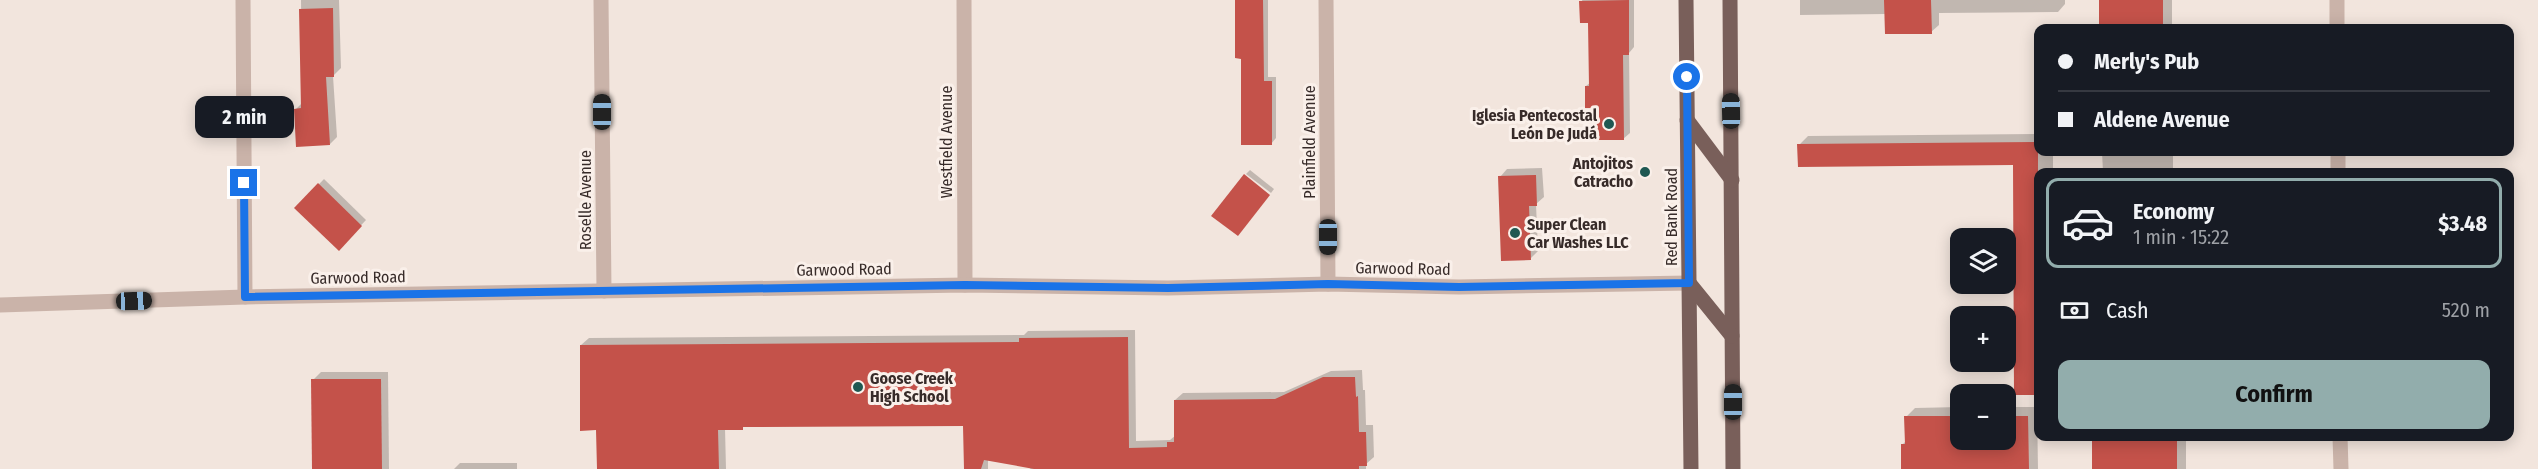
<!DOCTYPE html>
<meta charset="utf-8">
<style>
:root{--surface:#171b24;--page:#242831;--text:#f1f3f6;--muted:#9ea1a6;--line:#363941;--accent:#92adac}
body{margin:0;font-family:"Fira Sans Condensed",sans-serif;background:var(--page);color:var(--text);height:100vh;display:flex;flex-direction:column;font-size:22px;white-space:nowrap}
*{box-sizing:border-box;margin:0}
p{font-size:20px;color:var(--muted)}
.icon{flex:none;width:33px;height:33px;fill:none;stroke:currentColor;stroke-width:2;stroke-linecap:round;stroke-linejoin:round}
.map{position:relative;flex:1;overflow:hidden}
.sheet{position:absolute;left:2034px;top:168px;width:480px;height:273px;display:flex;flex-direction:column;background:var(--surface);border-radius:12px;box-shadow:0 3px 15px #0003}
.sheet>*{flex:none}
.hud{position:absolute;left:2034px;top:24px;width:480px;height:132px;border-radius:12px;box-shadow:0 3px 15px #0003;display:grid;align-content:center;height:132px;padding:0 24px;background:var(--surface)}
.tools{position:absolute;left:1950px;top:228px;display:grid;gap:12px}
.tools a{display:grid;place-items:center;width:66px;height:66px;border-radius:12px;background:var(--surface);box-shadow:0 3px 15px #0003;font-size:30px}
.end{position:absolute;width:27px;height:27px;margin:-14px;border:8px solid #1a73e8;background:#fff;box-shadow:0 0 0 3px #fff}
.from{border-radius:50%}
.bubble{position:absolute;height:42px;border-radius:12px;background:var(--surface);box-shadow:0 3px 15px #0003;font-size:20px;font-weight:700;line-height:42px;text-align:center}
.car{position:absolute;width:18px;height:36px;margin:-18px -9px;border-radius:8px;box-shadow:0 0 4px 2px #0007;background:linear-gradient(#222 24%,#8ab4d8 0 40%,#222 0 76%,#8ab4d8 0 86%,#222 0)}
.hud b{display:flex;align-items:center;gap:21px;height:57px;font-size:22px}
.hud b+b{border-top:2px solid var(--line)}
.hud i{width:15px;height:15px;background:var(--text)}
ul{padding:10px 0 0;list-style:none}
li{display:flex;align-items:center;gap:18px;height:90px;margin:0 12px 9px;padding:0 12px;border:3px solid var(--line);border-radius:12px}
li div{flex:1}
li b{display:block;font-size:22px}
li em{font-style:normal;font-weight:700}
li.on{border-color:var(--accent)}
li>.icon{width:54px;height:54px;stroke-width:1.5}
.pay{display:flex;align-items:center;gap:15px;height:66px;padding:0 24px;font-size:22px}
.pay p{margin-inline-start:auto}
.button{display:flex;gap:12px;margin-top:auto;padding:12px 24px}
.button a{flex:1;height:69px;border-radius:12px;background:var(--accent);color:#111;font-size:24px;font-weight:700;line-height:69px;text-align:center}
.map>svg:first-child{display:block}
.shadow{fill:#0003}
.building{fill:#c4524a}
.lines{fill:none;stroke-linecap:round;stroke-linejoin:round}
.minor{stroke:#cab3a9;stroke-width:15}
.major{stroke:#795f5a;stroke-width:15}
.route{stroke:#1a73e8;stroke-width:8}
.poi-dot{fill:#1f5852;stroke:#faf0ea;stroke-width:2}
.labels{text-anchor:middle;stroke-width:6;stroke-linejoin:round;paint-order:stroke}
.poi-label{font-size:16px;font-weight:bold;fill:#372b29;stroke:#faf0ea;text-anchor:end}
.street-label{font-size:16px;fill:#372b29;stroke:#faf0ea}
</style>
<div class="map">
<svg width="2538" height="469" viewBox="0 0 2538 469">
<rect width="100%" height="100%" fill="#f2e5dd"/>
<g class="shadow">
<path d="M 301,0 L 339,0 L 341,68 L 333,76 L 337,137 L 330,144 L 296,109 L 302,103 Z"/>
<path d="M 1236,0 L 1268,0 L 1268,77 L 1276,77 L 1276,138 L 1271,144 L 1243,57 Z"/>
<path d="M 1582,0 L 1634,0 L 1634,47 L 1629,53 L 1630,133 L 1623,139 L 1586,86 L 1591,82 L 1589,22 Z"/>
<path d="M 1800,0 L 2065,0 L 2065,4 L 2058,12 L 1939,13 L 1939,25 L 1931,32 L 1886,14 L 1800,15 Z"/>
<path d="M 2100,0 L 2172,0 L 2172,28 L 2101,28 Z"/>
<path d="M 2038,134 L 2038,152 L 2053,152 L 2053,172 L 2038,172 L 2038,394 L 2015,394 L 2014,164 L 1799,145 L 1808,136 Z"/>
<path d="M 2102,152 L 2173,152 L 2173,172 L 2103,172 Z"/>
<path d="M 1542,168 L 1544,197 L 1536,204 L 1538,251 L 1531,258 L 1500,177 L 1507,169 Z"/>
<path d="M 1250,170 L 1274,189 L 1271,193 L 1246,174 Z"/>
<path d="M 324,179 L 366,220 L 339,249 L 296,208 Z"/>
<path d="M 1135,330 L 1136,441 L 1170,440 L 1176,435 L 1175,400 L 1183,393 L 1284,392 L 1331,371 L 1362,370 L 1363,390 L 1365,390 L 1366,425 L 1373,425 L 1374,457 L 1366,464 L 1366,469 L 1030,469 L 1031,467 L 988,460 L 988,469 L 965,469 L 964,425 L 745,426 L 742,428 L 725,428 L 726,469 L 598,469 L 598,429 L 581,345 L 589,338 L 1024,335 L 1028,331 Z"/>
<path d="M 321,372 L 388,372 L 389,469 L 313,469 L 313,380 Z"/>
<path d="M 1960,407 L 1960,440 L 2006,440 L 2006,407 L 2037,407 L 2038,469 L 1903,469 L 1902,445 L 1906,441 L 1906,417 L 1915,408 Z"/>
<path d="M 2093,436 L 2186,436 L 2186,469 L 2094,469 Z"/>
<path d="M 460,463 L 517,463 L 517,469 L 454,469 Z"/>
</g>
<g class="building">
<path d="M 1235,0 L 1263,0 L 1264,81 L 1272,81 L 1272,145 L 1241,145 L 1241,59 L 1235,58 Z"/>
<path d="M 1629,0 L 1629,55 L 1623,55 L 1624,140 L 1595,140 L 1595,108 L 1585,108 L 1585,86 L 1589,86 L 1588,23 L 1580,23 L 1579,1 Z"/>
<path d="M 1884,0 L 1931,0 L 1932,34 L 1885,34 Z"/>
<rect x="2099" y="0" width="64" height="28"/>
<path d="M 333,8 L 334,77 L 326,77 L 330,145 L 296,147 L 294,109 L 301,108 L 299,9 Z"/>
<path d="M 2038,142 L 2038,395 L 2014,395 L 2013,165 L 1798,167 L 1797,144 Z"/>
<path d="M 1244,174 L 1270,195 L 1238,236 L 1211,216 Z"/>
<path d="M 1536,175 L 1537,206 L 1529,206 L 1531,260 L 1501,261 L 1498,176 Z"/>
<path d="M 318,183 L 362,226 L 339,251 L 294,208 Z"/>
<path d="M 1128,337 L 1129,448 L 1167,447 L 1167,442 L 1174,442 L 1174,400 L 1275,399 L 1323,377 L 1355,377 L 1356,397 L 1358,396 L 1359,432 L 1366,432 L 1367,466 L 1359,466 L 1359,469 L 1034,469 L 984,460 L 981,469 L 964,469 L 963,426 L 743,427 L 743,430 L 718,430 L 719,469 L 597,469 L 596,430 L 580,431 L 580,345 L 1019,342 L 1019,338 Z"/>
<path d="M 311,379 L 381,379 L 382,469 L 312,469 Z"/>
<path d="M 1904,416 L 1960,416 L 1960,440 L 2006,440 L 2006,416 L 2028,416 L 2029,469 L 1901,469 L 1901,444 L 1905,444 Z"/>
<rect x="2092" y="436" width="85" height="33"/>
</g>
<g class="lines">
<g class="minor">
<path d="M 243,0 L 245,297"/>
<path d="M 601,0 L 604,291"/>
<path d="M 964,0 L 965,285"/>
<path d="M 1326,0 L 1328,284"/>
<path d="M 2337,0 L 2337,28"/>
<path d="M 2338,152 L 2338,172"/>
<path d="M 0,305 L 245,297 L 965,285 L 1168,288 L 1328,284 L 1459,287 L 1689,283"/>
<path d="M 2340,436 L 2341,469"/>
</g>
<g class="major">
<path d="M 1686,0 L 1691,469"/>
<path d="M 1730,0 L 1733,469"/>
<path d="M 1687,120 L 1732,180"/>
<path d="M 1689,283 L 1732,336"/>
</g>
</g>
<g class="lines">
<path class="route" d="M 244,183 L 245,297 L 965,285 L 1168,288 L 1328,284 L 1459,287 L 1689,283 L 1687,77"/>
</g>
<g class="poi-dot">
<circle cx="1609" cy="124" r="6"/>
<circle cx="1645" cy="172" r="6"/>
<circle cx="1515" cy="233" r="6"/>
<circle cx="858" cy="387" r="6"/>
</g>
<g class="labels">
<g class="poi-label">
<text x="1597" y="121">Iglesia Pentecostal<tspan x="1597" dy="18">León De Judá</tspan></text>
<text x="1633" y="169">Antojitos<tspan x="1633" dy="18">Catracho</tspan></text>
<text x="1527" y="230" text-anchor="start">Super Clean<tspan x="1527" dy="18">Car Washes LLC</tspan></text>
<text x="870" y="384" text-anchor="start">Goose Creek<tspan x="870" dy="18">High School</tspan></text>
</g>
<g class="street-label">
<text transform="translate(946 142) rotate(-90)" y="6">Westfield Avenue</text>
<text transform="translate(1309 142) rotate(-90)" y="6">Plainfield Avenue</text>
<text transform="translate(585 200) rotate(-90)" y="6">Roselle Avenue</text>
<text transform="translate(1671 217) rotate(-90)" y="6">Red Bank Road</text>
<text transform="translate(1403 268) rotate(1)" y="6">Garwood Road</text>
<text transform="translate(844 269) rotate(-1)" y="6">Garwood Road</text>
<text transform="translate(358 277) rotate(-1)" y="6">Garwood Road</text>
</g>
</g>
</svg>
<div class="tools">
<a><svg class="icon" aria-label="layers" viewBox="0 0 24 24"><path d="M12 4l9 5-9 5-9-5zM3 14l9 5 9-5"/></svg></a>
<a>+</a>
<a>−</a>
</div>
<i class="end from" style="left:1687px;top:77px"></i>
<i class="end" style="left:244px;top:183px"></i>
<div class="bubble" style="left:195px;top:96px;width:99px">2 min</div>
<i class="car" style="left:1731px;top:111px;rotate:359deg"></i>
<i class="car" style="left:602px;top:112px;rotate:0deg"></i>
<i class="car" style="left:1328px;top:237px;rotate:180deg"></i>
<i class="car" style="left:134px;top:301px;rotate:88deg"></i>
<i class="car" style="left:1733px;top:402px;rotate:0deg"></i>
<div class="hud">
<b><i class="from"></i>Merly's Pub</b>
<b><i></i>Aldene Avenue</b>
</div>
<section class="sheet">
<ul>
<li class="on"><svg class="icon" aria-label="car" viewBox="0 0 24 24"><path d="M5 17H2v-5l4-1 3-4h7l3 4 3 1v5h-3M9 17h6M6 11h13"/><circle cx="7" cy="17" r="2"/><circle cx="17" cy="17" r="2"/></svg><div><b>Economy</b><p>1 min · 15:22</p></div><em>$3.48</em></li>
</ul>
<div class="pay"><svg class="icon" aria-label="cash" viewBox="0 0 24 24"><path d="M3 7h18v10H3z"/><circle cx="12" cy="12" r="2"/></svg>Cash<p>520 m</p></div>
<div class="button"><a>Confirm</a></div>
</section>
</div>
